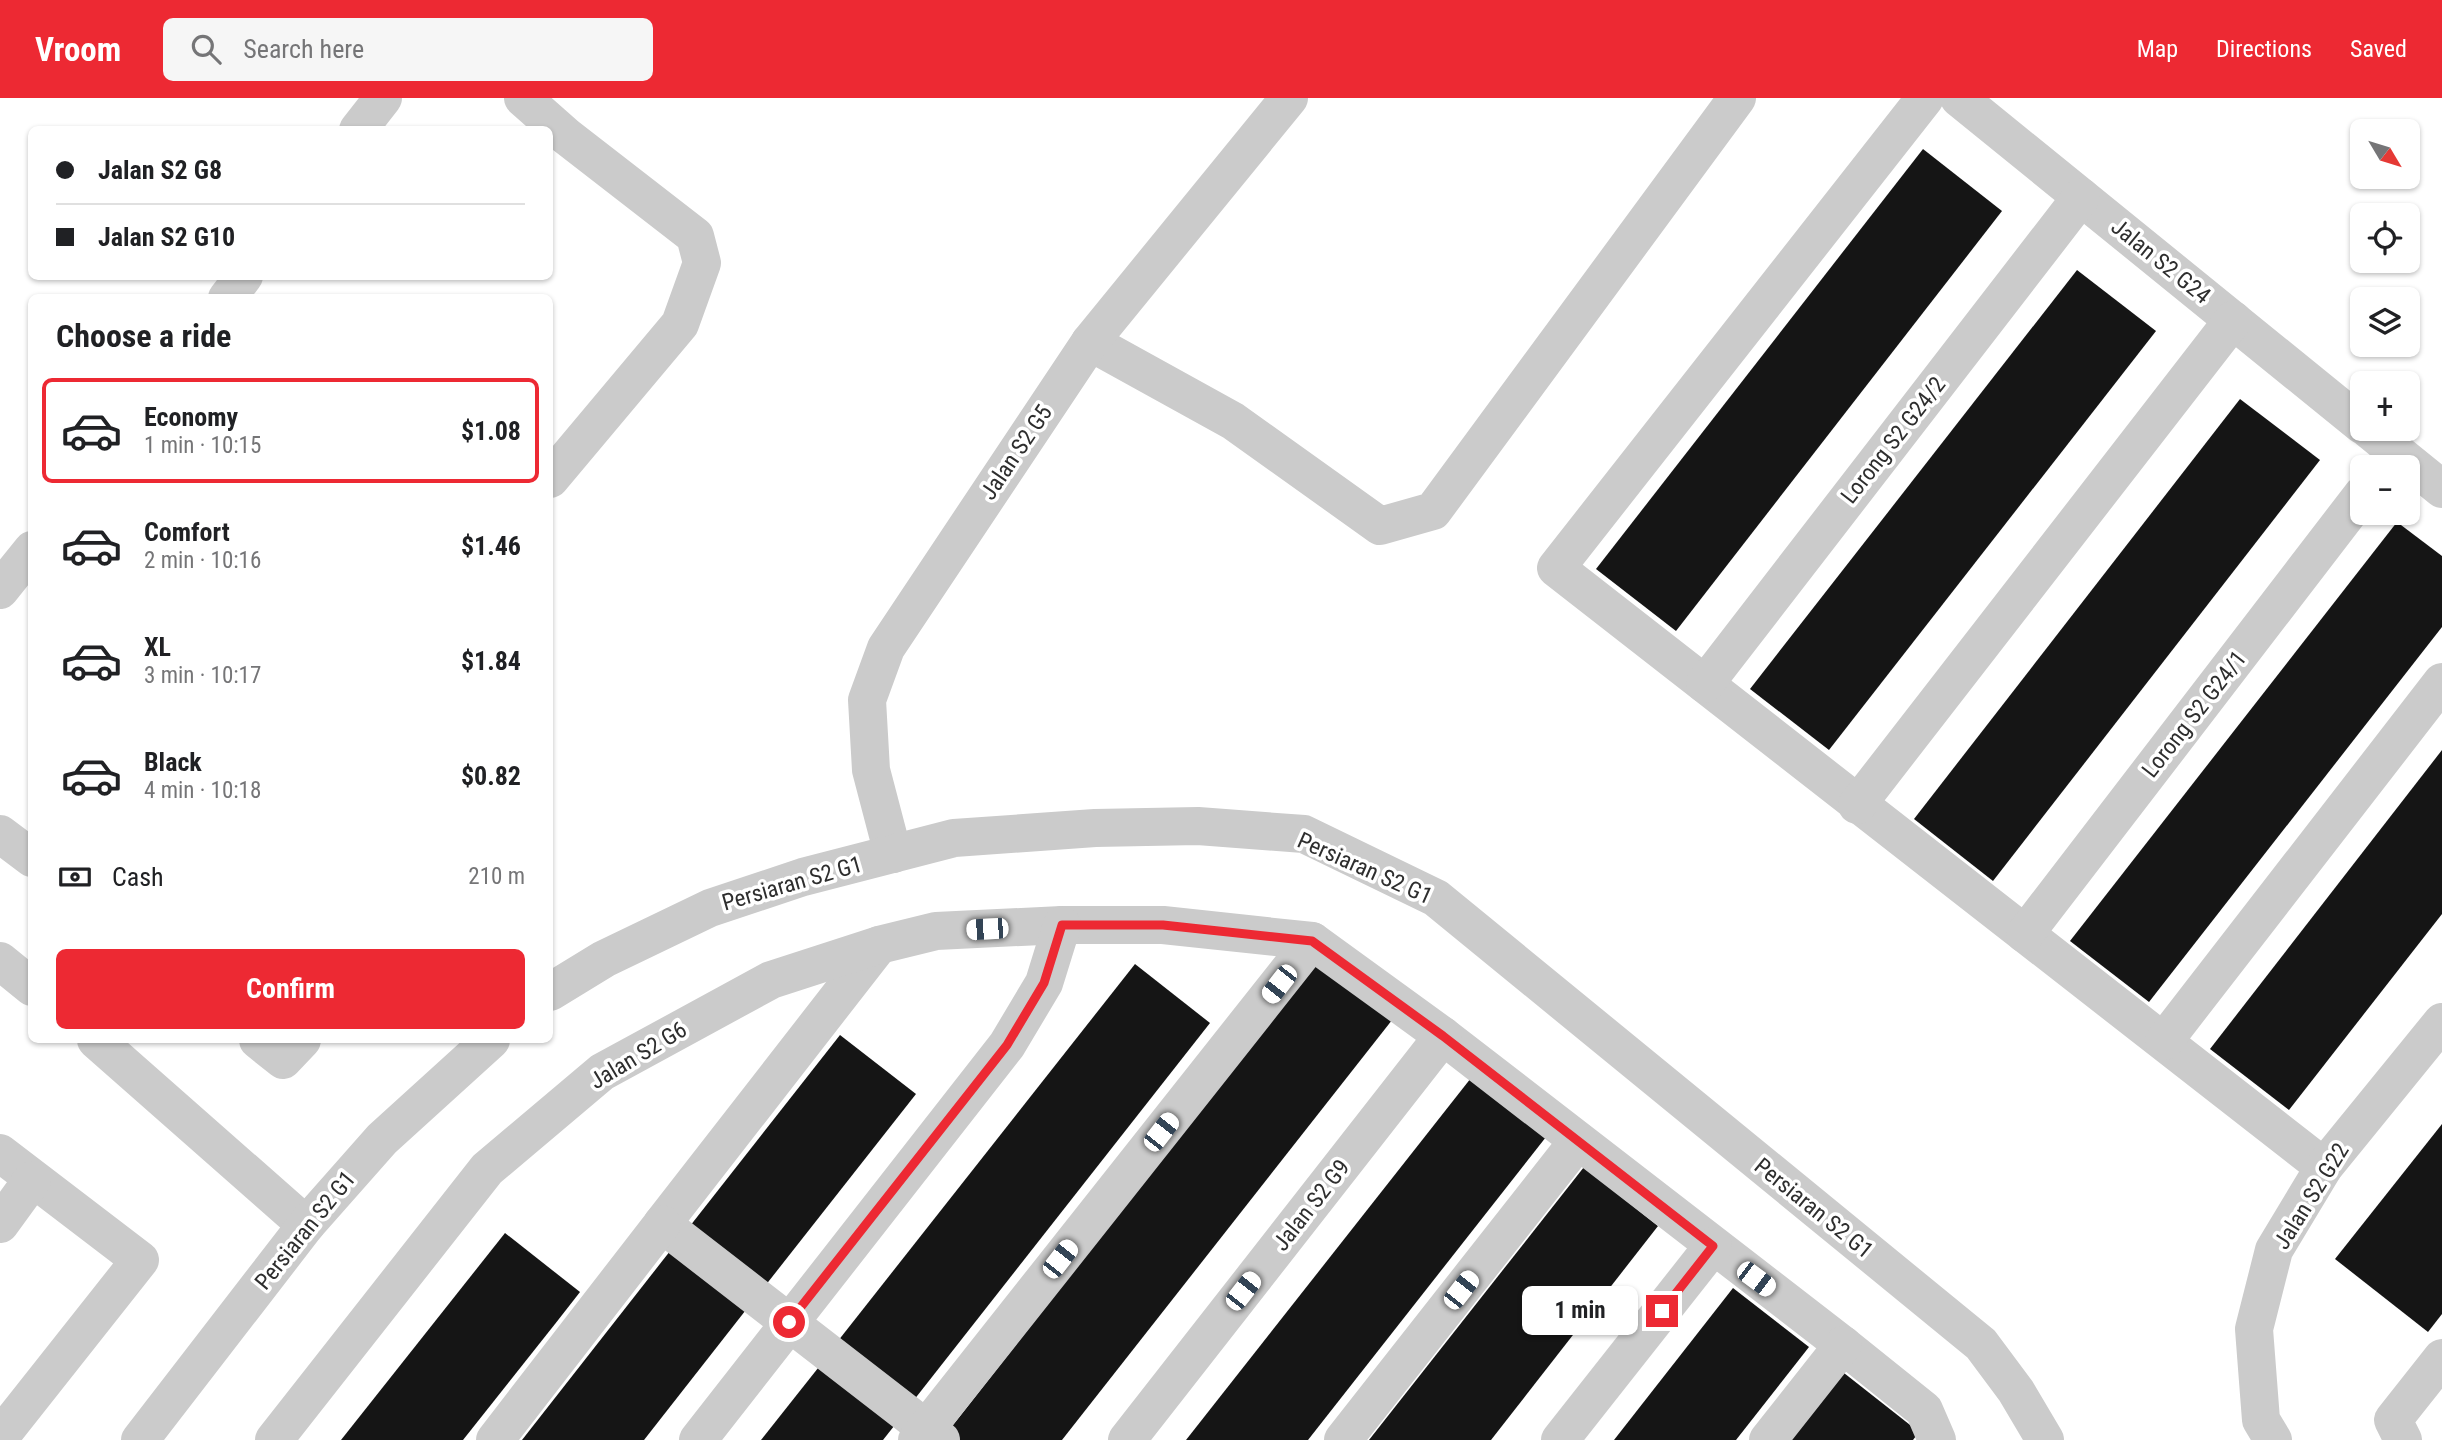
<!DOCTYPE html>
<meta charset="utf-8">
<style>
:root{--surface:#fff;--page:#f6f6f6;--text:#202124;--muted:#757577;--line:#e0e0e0;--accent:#ed2933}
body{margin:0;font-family:"Roboto Condensed",sans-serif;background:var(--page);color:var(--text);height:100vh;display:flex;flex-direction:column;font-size:26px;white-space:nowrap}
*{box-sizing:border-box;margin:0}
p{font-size:23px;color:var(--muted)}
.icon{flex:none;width:38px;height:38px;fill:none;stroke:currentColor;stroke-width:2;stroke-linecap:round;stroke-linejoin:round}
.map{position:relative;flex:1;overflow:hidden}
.details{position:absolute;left:28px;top:196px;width:525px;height:749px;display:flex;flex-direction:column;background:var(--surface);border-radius:10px;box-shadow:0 2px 5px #0004}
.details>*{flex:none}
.hud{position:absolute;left:28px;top:28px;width:525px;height:154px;border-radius:10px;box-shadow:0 2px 5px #0004;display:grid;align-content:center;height:154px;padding:0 28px;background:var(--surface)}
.needle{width:46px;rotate:128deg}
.buttons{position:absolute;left:2350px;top:21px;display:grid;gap:14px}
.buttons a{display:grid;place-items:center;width:70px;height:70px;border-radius:10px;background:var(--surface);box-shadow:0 2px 5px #0004;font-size:35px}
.end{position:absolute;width:32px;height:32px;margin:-16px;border:9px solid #ed2933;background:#fff;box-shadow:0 0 0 4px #fff}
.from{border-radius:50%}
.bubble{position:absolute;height:49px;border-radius:10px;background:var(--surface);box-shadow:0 2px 5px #0004;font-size:23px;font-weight:700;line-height:49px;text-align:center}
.car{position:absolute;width:21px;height:42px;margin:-21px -10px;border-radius:9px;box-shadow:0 0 5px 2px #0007;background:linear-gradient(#fff 24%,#345 0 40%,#fff 0 76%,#345 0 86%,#fff 0)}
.hud b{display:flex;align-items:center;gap:24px;height:66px;font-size:26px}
.hud b+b{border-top:2px solid var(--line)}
.hud i{width:18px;height:18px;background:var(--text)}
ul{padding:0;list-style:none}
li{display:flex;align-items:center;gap:21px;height:105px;margin:0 14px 10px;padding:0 14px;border:4px solid transparent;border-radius:10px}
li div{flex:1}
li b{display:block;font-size:26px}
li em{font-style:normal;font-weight:700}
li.selected{border-color:var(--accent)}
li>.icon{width:63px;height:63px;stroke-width:1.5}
h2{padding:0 28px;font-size:32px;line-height:84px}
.pay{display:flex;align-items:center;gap:18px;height:77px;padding:0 28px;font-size:26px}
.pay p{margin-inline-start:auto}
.button{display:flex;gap:14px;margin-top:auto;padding:14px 28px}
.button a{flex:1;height:80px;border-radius:10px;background:var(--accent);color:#fff;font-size:28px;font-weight:700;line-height:80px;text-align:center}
header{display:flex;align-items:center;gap:42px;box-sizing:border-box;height:98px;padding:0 35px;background:var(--accent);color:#fff}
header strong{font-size:33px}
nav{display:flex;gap:38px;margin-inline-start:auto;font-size:24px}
.search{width:490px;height:63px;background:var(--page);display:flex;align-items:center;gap:18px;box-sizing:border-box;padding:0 24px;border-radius:10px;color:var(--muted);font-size:26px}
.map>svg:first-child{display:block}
.building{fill:#151515}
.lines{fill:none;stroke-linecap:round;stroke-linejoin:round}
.minor{stroke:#cbcbcb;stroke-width:38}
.route{stroke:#ed2933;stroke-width:9}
.labels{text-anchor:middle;stroke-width:7;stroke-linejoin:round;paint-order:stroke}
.street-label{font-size:23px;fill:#2e2e2e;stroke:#fff}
</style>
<header>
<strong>Vroom</strong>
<div class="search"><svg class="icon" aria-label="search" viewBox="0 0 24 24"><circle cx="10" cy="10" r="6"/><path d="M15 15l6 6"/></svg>Search here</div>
<nav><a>Map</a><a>Directions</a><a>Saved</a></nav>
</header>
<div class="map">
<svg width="2442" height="1342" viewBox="0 0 2442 1342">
<rect width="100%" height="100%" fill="#fff"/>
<g class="building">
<path d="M 1923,51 L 2002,113 L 1676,533 L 1596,471 Z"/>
<path d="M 2077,172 L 2156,233 L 1829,652 L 1750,591 Z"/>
<path d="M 2240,301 L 2320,362 L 1993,783 L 1914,721 Z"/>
<path d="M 2397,424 L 2442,458 L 2442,529 L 2149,904 L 2070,843 Z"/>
<path d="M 2442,652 L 2442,816 L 2289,1012 L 2210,951 Z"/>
<path d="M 1321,857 L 1396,917 L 1062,1342 L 954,1342 L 946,1336 Z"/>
<path d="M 1135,866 L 1210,925 L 910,1307 L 834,1248 Z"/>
<path d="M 840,937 L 916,996 L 765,1188 L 690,1128 Z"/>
<path d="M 1471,980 L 1546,1039 L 1308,1342 L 1186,1342 Z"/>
<path d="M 2442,1026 L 2442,1216 L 2428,1234 L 2335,1161 Z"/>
<path d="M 1584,1069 L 1658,1128 L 1491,1342 L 1369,1342 Z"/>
<path d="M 505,1135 L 580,1194 L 555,1226 L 463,1342 L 341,1342 Z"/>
<path d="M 674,1148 L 749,1208 L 644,1342 L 522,1342 Z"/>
<path d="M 1733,1190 L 1809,1249 L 1736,1342 L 1614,1342 Z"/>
<path d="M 822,1265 L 898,1323 L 883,1342 L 761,1342 Z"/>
<path d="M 1844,1275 L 1919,1334 L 1913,1342 L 1790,1342 Z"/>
</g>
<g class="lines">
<g class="minor">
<path d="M 523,0 L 566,38 L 695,138 L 702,165 L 680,226 L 550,381"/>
<path d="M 1925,0 L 1556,470 L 2324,1069"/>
<path d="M 1959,0 L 2362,327"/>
<path d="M 358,32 L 383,0"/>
<path d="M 227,200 L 244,178"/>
<path d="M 1090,244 L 1233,323 L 1380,428 L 1433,413 L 1737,0"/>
<path d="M 2368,331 L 2442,391"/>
<path d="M 0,492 L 32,452"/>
<path d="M 1705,586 L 2081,99"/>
<path d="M 1857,707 L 2233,222"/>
<path d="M 0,736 L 32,760"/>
<path d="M 893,756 L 871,672 L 867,602 L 886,550 L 1090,244 L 1289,0"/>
<path d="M 2025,836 L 2362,397"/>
<path d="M 879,847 L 662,1126 L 941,1342"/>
<path d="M 0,863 L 32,889"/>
<path d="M 550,894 L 604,861 L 710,810 L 803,779 L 954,740 L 1095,730 L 1198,728 L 1304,736 L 1436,800 L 1981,1246 L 2016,1293 L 2045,1342"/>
<path d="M 96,942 L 306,1127"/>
<path d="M 258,942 L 283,962 L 302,942"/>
<path d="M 2164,943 L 2442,584"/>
<path d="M 0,1055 L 140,1162 L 0,1339"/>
<path d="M 0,1126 L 32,1082"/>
<path d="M 140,1342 L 306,1127 L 382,1041 L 491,942"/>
<path d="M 274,1342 L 487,1071 L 602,974 L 771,882 L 879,847 L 936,833 L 1062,827 L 1163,827 L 1312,843 L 1443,938 L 1843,1247 L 1924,1312 L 1937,1342"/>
<path d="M 495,1342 L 662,1126"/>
<path d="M 698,1342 L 1007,947 L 1044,885 L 1062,827"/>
<path d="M 917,1342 L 1312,843"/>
<path d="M 1127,1342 L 1443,938"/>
<path d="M 1343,1342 L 1578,1043"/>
<path d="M 1560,1342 L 1713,1148"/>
<path d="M 1768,1342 L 1843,1247"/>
<path d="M 2273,1342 L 2261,1322 L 2254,1231 L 2274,1152 L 2324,1069 L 2442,924"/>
<path d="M 2403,1342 L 2393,1322 L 2442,1260"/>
</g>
</g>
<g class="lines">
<path class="route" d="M 789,1224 L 1007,947 L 1044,885 L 1062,827 L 1163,827 L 1312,843 L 1443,938 L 1713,1148 L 1662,1213"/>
</g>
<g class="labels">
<g class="street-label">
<text transform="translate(2161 163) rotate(39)" y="8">Jalan S2 G24</text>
<text transform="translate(1893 342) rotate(-52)" y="8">Lorong S2 G24/2</text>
<text transform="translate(1016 354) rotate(-56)" y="8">Jalan S2 G5</text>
<text transform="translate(2194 616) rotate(-52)" y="8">Lorong S2 G24/1</text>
<text transform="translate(1365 770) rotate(24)" y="8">Persiaran S2 G1</text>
<text transform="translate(792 785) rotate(-16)" y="8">Persiaran S2 G1</text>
<text transform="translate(638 957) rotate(-31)" y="8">Jalan S2 G6</text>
<text transform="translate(2311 1098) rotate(-58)" y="8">Jalan S2 G22</text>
<text transform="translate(1311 1107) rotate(-52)" y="8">Jalan S2 G9</text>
<text transform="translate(1814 1110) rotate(39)" y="8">Persiaran S2 G1</text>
<text transform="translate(305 1132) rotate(-51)" y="8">Persiaran S2 G1</text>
</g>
</g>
</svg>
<div class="buttons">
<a><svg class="needle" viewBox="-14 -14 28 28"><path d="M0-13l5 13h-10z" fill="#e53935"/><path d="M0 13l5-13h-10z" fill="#757577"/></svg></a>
<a><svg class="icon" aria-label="locate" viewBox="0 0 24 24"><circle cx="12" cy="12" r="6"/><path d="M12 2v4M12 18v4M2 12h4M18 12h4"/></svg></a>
<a><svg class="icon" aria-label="layers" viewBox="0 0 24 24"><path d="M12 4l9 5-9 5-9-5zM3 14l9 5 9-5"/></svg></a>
<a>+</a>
<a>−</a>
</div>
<i class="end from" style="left:789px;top:1224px"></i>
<i class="end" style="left:1662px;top:1213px"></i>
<div class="bubble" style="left:1522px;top:1188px;width:116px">1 min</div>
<i class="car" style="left:987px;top:831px;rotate:267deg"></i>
<i class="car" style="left:1279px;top:886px;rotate:218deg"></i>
<i class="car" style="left:1161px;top:1034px;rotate:38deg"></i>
<i class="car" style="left:1060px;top:1161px;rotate:38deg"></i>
<i class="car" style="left:1756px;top:1181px;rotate:127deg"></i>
<i class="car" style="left:1461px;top:1192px;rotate:38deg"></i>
<i class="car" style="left:1243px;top:1193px;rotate:38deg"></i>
<div class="hud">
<b><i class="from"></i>Jalan S2 G8</b>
<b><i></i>Jalan S2 G10</b>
</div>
<section class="details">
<h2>Choose a ride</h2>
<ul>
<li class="selected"><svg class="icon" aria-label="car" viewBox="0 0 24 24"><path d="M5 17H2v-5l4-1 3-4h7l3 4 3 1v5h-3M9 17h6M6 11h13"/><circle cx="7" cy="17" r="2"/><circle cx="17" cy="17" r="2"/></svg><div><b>Economy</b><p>1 min · 10:15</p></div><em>$1.08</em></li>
<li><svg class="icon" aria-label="car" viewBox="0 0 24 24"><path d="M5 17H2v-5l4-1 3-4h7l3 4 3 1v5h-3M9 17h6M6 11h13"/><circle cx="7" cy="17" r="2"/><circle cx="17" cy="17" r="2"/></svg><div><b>Comfort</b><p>2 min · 10:16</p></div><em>$1.46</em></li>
<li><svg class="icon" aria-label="car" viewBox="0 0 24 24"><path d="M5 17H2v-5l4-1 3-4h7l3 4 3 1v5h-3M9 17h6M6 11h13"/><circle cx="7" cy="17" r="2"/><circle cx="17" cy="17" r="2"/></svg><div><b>XL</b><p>3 min · 10:17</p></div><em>$1.84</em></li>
<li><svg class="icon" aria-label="car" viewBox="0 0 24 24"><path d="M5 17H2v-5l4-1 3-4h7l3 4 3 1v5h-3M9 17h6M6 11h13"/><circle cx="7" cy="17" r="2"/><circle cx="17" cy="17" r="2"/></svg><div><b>Black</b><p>4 min · 10:18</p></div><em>$0.82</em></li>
</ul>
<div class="pay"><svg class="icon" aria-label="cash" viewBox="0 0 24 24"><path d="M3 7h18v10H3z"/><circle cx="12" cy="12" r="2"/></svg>Cash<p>210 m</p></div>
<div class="button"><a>Confirm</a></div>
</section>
</div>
